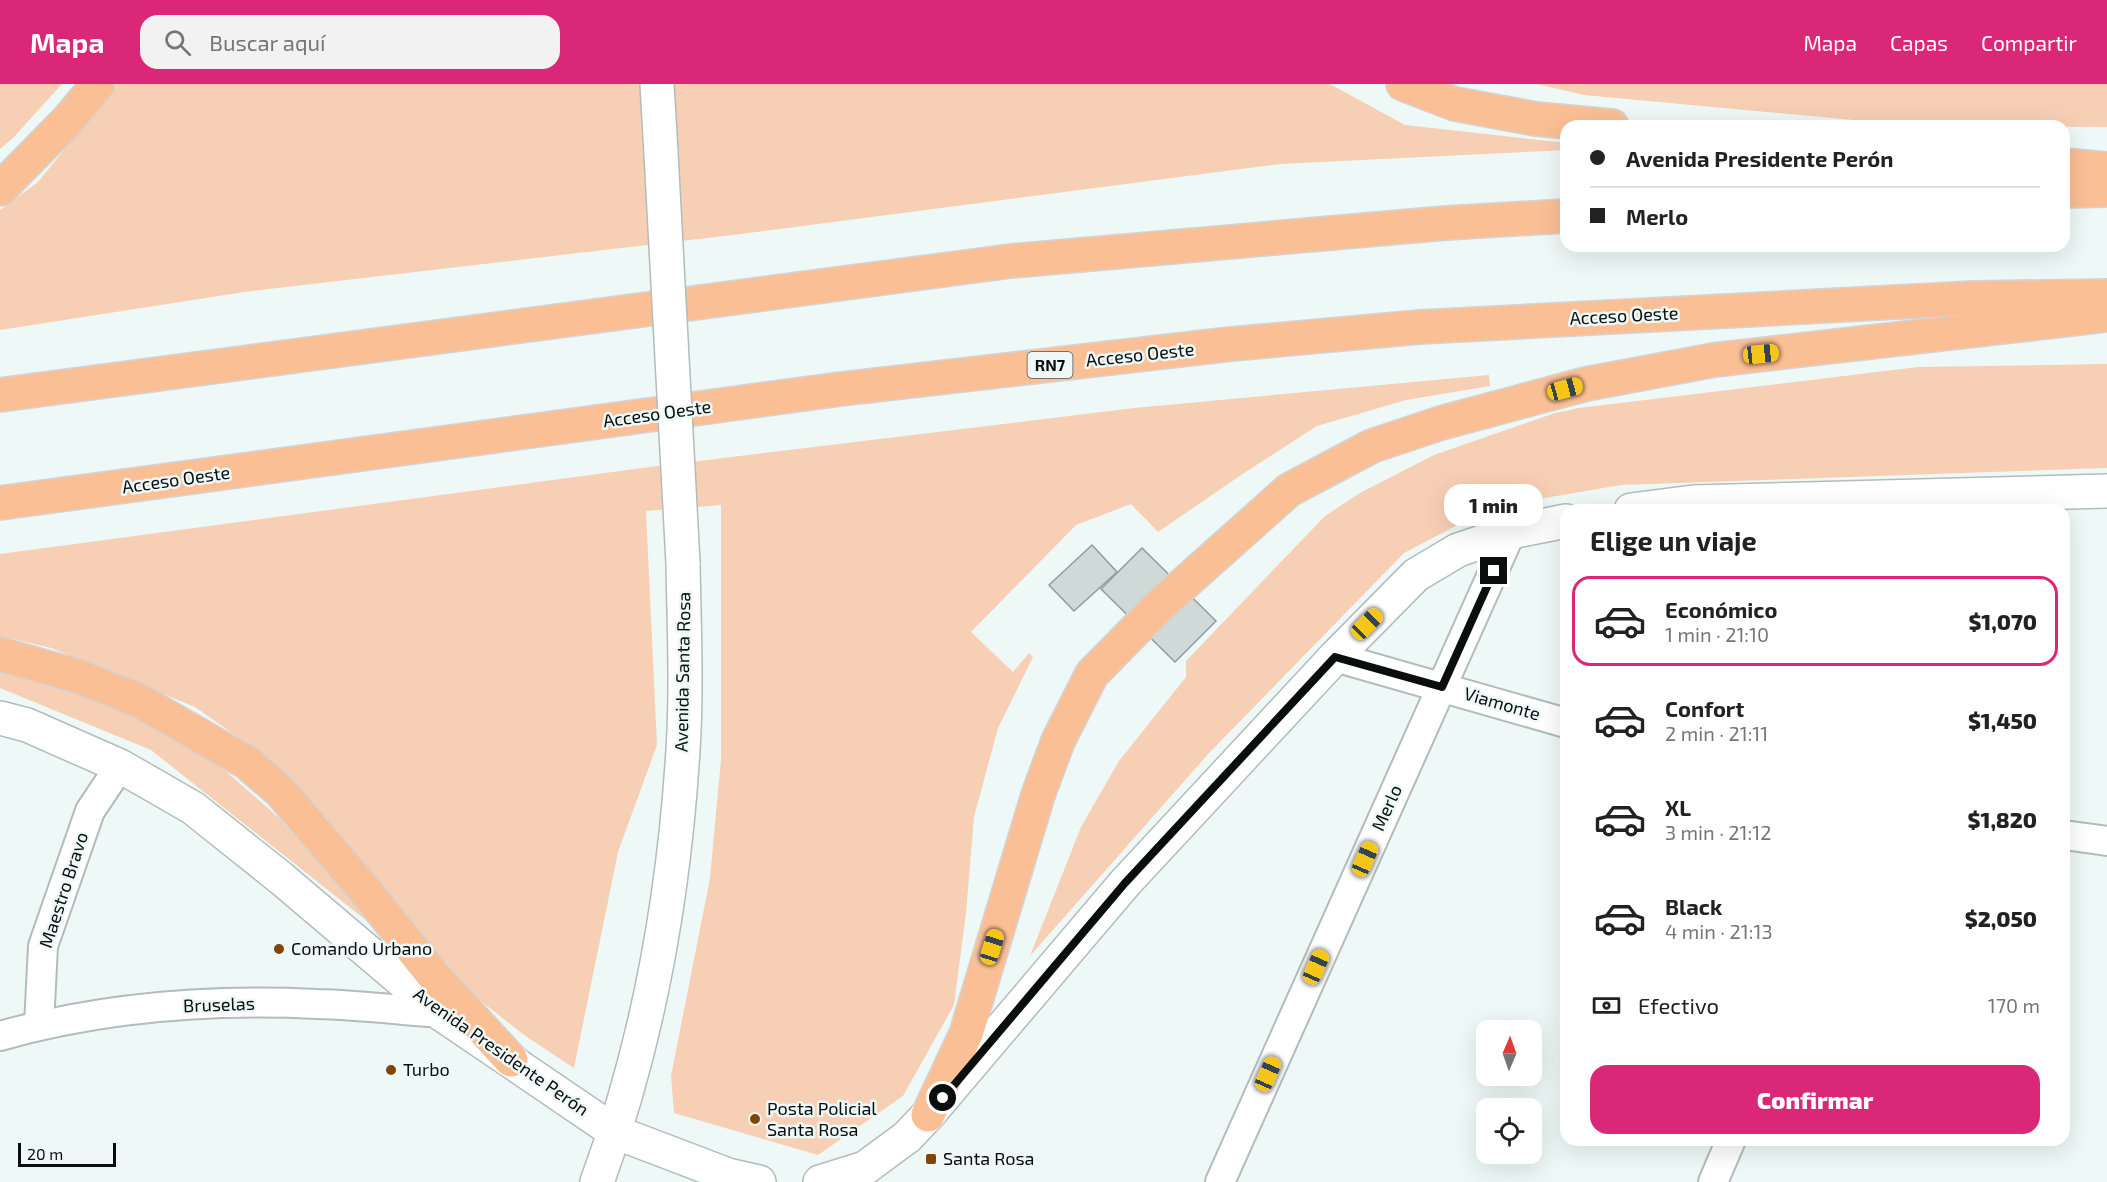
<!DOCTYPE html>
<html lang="es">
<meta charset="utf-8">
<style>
:root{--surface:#fff;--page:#f2f2f2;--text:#222;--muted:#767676;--line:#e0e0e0;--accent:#db2777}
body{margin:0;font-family:"Exo 2",sans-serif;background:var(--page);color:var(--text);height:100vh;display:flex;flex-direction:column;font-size:22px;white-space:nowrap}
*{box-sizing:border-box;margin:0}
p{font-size:20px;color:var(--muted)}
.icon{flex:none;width:33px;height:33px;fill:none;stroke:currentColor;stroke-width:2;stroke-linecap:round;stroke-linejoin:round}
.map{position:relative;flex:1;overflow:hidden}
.sheet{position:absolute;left:1560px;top:420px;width:510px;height:642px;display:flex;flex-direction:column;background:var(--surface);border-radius:18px;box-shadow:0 6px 24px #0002}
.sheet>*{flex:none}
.hud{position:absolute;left:1560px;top:36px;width:510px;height:132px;border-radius:18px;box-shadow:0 6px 24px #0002;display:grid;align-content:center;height:132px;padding:0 30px;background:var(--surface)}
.needle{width:39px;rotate:2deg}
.fabs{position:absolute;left:1476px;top:936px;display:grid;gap:12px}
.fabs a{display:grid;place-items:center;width:66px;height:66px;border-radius:12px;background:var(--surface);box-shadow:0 6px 24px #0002;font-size:30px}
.scale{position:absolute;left:18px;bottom:15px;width:98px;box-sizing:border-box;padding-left:6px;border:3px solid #0a0e0d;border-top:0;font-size:16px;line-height:21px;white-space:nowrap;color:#0a0e0d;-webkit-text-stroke:4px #eef9f7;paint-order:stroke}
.end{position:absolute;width:27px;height:27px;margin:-14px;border:8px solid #0a0e0d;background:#fff;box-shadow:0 0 0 3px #fff}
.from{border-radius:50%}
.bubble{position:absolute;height:42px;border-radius:18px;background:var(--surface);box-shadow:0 6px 24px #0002;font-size:20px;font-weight:800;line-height:42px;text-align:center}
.car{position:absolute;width:18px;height:36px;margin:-18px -9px;border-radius:8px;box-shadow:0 0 4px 2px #0007;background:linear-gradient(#f5c518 24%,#345 0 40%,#f5c518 0 76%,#345 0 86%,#f5c518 0)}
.hud b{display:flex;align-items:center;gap:21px;height:57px;font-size:22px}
.hud b+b{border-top:2px solid var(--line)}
.hud i{width:15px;height:15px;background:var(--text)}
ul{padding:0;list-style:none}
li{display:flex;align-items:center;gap:18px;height:90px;margin:0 12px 9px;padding:0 18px;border:3px solid transparent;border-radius:18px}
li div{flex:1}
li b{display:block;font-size:22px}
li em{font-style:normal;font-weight:800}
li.on{border-color:var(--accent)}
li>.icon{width:54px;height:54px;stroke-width:1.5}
h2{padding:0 30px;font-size:27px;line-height:72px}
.pay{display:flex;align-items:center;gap:15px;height:66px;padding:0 30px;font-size:22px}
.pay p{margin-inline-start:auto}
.button{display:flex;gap:12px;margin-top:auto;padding:12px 30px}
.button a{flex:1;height:69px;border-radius:18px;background:var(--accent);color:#fff;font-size:24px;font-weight:800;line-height:69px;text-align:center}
header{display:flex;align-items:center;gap:36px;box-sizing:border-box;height:84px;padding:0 30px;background:var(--accent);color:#fff}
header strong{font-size:28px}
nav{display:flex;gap:33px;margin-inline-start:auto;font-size:21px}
.search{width:420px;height:54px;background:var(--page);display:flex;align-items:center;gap:15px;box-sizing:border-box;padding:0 21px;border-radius:18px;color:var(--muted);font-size:22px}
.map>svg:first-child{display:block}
.green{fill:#f7cfb5}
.building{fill:#cfdad8;stroke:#929c9a;stroke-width:1.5}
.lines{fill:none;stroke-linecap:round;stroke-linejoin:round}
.street-casing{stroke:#b2bdbb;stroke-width:32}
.secondary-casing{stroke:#b2bdbb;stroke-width:36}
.highway-casing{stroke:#d3d4d3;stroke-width:36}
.street{stroke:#fff;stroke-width:28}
.secondary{stroke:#fff;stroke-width:33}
.highway{stroke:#fbbf96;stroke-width:33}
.secondary-bridge-casing{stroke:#b2bdbb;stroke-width:36;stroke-linecap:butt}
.secondary-bridge{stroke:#fff;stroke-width:33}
.route{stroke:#0a0e0d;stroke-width:8}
.poi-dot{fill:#834408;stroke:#eef9f7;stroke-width:2}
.labels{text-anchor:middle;stroke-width:5;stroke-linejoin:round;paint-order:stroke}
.shield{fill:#eef9f7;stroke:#4e5453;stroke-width:1.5}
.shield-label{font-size:16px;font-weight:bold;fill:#0a0e0d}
.street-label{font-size:18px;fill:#0a0e0d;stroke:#eef9f7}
.poi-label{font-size:18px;fill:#0a0e0d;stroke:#eef9f7;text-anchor:start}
</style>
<header>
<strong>Mapa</strong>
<div class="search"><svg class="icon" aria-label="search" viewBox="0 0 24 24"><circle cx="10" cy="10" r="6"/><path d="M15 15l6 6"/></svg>Buscar aquí</div>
<nav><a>Mapa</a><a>Capas</a><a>Compartir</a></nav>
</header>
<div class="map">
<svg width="2107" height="1098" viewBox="0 0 2107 1098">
<rect width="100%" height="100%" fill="#eef9f7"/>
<g class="green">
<path d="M 0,0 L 62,0 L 13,54 L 0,65 Z"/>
<path d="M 117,0 L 1330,0 L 1405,41 L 1566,59 L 1566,66 L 1280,80 L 733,151 L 251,207 L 0,246 L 0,126 L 38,98 Z"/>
<path d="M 1537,0 L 2107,0 L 2107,43 L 1918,42 L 1584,11 Z"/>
<path d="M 2107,280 L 2107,384 L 1621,401 L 1492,423 L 1404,469 L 1210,668 L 1030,872 L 1081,743 L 1119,677 L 1186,593 L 1186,577 L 1325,432 L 1360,409 L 1434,371 L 1555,329 L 1579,324 L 1918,283 Z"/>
<path d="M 1489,291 L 1490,302 L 1406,316 L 1317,342 L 1247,387 L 1158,448 L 1131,420 L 1076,441 L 971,548 L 1013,588 L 1029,569 L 1033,573 L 998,644 L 974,733 L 966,829 L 954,921 L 903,1012 L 818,1071 L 674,1029 L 671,992 L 710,794 L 721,675 L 721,421 L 646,427 L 657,661 L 618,768 L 574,984 L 524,951 L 463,903 L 311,718 L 252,663 L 195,623 L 51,564 L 0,552 L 0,470 L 642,384 L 1134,324 Z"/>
<path d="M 0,585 L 69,607 L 144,637 L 218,680 L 279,734 L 382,849 L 151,666 L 0,604 Z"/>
</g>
<g class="building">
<path d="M 1092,461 L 1117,488 L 1074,527 L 1049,501 Z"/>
<path d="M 1142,464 L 1216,537 L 1175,578 L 1101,505 Z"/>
</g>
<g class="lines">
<g class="street-casing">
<g id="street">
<path d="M 1335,573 L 1566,639"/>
<path d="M 2064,751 L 2107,757"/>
<path d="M 39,941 L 43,862 L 90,727 L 120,682"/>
<path d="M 0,952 C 103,923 211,915 317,920 C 358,921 399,926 440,929"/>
<path d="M 1220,1098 L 1511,448"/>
<path d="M 1713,1098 L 1731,1056"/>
</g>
</g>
<g class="secondary-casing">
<g id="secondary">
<path d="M 657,0 L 661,69"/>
<path d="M 1631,426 L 1693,418 L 2107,407"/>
<path d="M 0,634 L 27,641 L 120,682 L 193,724 L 282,795 L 440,929 L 615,1048 L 728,1091 L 759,1098"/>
<path d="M 597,1098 C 648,960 674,812 683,666 C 687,603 684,541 683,479"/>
<path d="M 820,1098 L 865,1084 L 907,1053 L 928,1031 L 1125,799 L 1335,573 L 1416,491 L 1458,466 L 1511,448 L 1566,437"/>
</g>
</g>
<g class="highway-casing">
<g id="highway">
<path d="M 1403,0 L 1455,20 L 1536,35 L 1612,42"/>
<path d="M 2064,81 L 2107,85"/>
<path d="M 0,105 L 67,37 L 98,0"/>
<path d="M 2064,107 L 2107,106"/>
<path d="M 0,311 L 1011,177 L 1446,139 L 1566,132"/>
<path d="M 0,419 L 841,305 L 1231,260 L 1420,243 L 1974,214 L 2107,212"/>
<path d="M 0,570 L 77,592 L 140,617 L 246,678 L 280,707 L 363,804 L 433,891 L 511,976"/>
<path d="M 928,1031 L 966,950 L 1038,711 L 1058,657 L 1092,590 L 1159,522 L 1289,406 L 1372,362 L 1441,339 L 1586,300 L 1714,276 L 2107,231"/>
</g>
</g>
<use href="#street" class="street"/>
<use href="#secondary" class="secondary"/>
<use href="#highway" class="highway"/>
<g class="secondary-bridge-casing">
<path id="secondary-bridge" d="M 661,69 L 683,479"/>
</g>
<use href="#secondary-bridge" class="secondary-bridge"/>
</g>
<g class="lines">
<path class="route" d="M 943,1014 L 1125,799 L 1335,573 L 1442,603 L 1494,487"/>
</g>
<g class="poi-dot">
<circle cx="279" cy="865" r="6"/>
<circle cx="391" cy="986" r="6"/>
<circle cx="755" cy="1035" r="6"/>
<rect x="925" y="1069" width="12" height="12" rx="3"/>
</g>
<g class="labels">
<rect class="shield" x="1027.5" y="268" width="45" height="26" rx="4.5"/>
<g class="shield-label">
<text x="1050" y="287">RN7</text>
</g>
<g class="street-label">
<text transform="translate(1624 232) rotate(-3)" y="6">Acceso Oeste</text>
<text transform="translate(1140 271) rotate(-6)" y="6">Acceso Oeste</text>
<text transform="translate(657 330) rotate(-8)" y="6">Acceso Oeste</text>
<text transform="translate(176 396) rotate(-8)" y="6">Acceso Oeste</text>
<text transform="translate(683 588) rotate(-89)" y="6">Avenida Santa Rosa</text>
<text transform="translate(1502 620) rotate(16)" y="6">Viamonte</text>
<text transform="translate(1387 724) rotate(-66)" y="6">Merlo</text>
<text transform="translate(64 806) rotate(-72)" y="6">Maestro Bravo</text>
<text transform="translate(219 921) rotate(-2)" y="6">Bruselas</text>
<text transform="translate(501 968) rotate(35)" y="6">Avenida Presidente Perón</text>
</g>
<g class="poi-label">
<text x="291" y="871">Comando Urbano</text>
<text x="403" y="992">Turbo</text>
<text x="767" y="1031">Posta Policial<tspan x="767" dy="21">Santa Rosa</tspan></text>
<text x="943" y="1081">Santa Rosa</text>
</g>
</g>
</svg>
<div class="fabs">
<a><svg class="needle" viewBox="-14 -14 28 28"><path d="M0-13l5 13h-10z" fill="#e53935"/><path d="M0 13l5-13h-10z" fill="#767676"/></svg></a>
<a><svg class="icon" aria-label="locate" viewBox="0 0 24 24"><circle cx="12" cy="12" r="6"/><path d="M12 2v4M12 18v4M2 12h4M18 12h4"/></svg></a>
</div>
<div class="scale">20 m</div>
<i class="end from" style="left:943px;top:1014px"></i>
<i class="end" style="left:1494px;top:487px"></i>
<div class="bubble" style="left:1444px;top:400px;width:99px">1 min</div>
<i class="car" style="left:1761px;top:270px;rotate:84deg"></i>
<i class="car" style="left:1565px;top:305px;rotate:75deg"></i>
<i class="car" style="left:1367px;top:540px;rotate:45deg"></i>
<i class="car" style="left:1365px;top:775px;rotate:24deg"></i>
<i class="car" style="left:992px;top:863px;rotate:17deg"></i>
<i class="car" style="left:1316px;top:883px;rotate:24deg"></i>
<i class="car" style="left:1268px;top:990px;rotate:24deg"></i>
<div class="hud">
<b><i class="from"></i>Avenida Presidente Perón</b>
<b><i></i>Merlo</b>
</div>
<section class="sheet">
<h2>Elige un viaje</h2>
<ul>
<li class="on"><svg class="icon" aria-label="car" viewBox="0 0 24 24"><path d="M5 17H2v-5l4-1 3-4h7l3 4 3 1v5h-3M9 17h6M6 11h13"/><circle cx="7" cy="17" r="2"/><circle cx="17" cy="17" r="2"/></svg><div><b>Económico</b><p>1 min · 21:10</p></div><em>$1,070</em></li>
<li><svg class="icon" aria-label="car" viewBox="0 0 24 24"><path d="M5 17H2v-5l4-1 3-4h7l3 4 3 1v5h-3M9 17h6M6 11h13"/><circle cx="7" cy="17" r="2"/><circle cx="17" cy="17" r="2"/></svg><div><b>Confort</b><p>2 min · 21:11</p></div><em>$1,450</em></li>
<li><svg class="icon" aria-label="car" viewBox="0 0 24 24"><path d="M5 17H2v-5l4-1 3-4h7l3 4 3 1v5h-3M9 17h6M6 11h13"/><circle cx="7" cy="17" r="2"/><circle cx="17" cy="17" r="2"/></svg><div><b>XL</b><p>3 min · 21:12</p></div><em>$1,820</em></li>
<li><svg class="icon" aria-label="car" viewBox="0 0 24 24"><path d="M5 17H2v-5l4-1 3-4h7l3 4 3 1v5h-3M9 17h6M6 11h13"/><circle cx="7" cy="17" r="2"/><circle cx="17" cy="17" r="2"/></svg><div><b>Black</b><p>4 min · 21:13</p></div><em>$2,050</em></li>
</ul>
<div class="pay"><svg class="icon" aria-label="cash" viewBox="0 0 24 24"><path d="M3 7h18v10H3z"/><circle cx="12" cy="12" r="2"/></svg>Efectivo<p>170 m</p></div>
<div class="button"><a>Confirmar</a></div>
</section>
</div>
